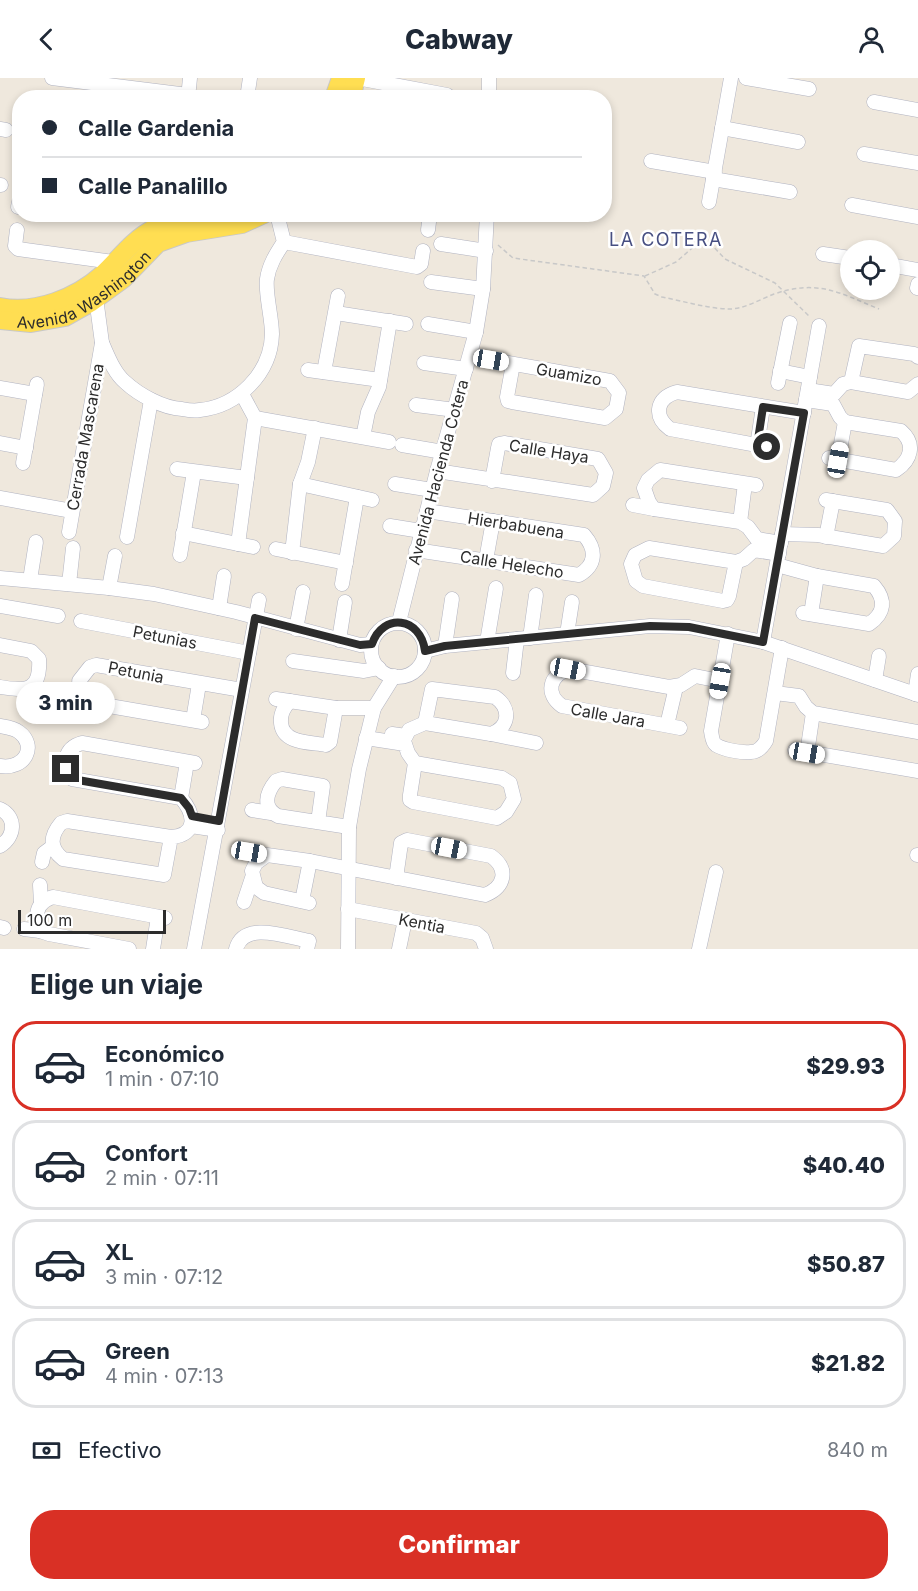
<!DOCTYPE html>
<html lang="es">
<meta charset="utf-8">
<style>
:root{--surface:#fff;--page:#f6f6f7;--text:#1f2937;--muted:#747a83;--line:#e0e1e3;--accent:#d93025}
body{margin:0;font-family:Inter,sans-serif;background:var(--page);color:var(--text);height:100vh;display:flex;flex-direction:column;font-size:22px;white-space:nowrap}
*{box-sizing:border-box;margin:0}
p{font-size:20px;color:var(--muted)}
.icon{flex:none;width:33px;height:33px;fill:none;stroke:currentColor;stroke-width:2;stroke-linecap:round;stroke-linejoin:round}
.map{position:relative;height:871px;overflow:hidden}
.panel{display:flex;flex-direction:column;background:var(--surface);flex:1}
.panel>*{flex:none}
.hud{position:absolute;left:12px;top:12px;width:600px;height:132px;border-radius:24px;box-shadow:0 3px 9px #0003;display:grid;align-content:center;height:132px;padding:0 30px;background:var(--surface)}
.controls{position:absolute;left:840px;top:162px;display:grid;gap:12px}
.controls a{display:grid;place-items:center;width:60px;height:60px;border-radius:50%;background:var(--surface);box-shadow:0 3px 9px #0003;font-size:30px}
.scale{position:absolute;left:18px;bottom:15px;width:148px;box-sizing:border-box;padding-left:6px;border:3px solid #2c2c2c;border-top:0;font-size:16px;line-height:21px;white-space:nowrap;color:#2c2c2c;-webkit-text-stroke:4px #fff;paint-order:stroke}
.end{position:absolute;width:27px;height:27px;margin:-14px;border:8px solid #2c2c2c;background:#fff;box-shadow:0 0 0 3px #fff}
.from{border-radius:50%}
.bubble{position:absolute;height:42px;border-radius:21px;background:var(--surface);box-shadow:0 3px 9px #0003;font-size:20px;font-weight:800;line-height:42px;text-align:center}
.car{position:absolute;width:18px;height:36px;margin:-18px -9px;border-radius:8px;box-shadow:0 0 4px 2px #0007;background:linear-gradient(#fff 24%,#345 0 40%,#fff 0 76%,#345 0 86%,#fff 0)}
.hud b{display:flex;align-items:center;gap:21px;height:57px;font-size:22px}
.hud b+b{border-top:2px solid var(--line)}
.hud i{width:15px;height:15px;background:var(--text)}
ul{padding:0;list-style:none}
li{display:flex;align-items:center;gap:18px;height:90px;margin:0 12px 9px;padding:0 18px;border:3px solid var(--line);border-radius:24px}
li div{flex:1}
li b{display:block;font-size:22px}
li em{font-style:normal;font-weight:800}
li.selected{border-color:var(--accent)}
li>.icon{width:54px;height:54px;stroke-width:1.5}
h2{padding:0 30px;font-size:27px;line-height:72px}
.pay{display:flex;align-items:center;gap:15px;height:66px;padding:0 30px;font-size:22px}
.pay p{margin-inline-start:auto}
.cta{display:flex;gap:12px;margin-top:auto;padding:12px 30px}
.cta a{flex:1;height:69px;border-radius:24px;background:var(--accent);color:#fff;font-size:24px;font-weight:800;line-height:69px;text-align:center}
header{display:flex;justify-content:space-between;align-items:center;height:78px;padding:0 30px;background:var(--surface);font-size:27px;font-weight:800}
.map>svg:first-child{display:block}
.lines{fill:none;stroke-linecap:round;stroke-linejoin:round}
.minor-casing{stroke:#b1b3c1;stroke-width:15}
.major-casing{stroke:#c8c8c8;stroke-width:20}
.path{stroke:#c8c8c8;stroke-width:1.5;stroke-dasharray:4.5 3;stroke-linecap:butt}
.minor{stroke:#fff;stroke-width:14}
.major{stroke:#ffde52;stroke-width:18}
.route{stroke:#2c2c2c;stroke-width:8}
.labels{text-anchor:middle;stroke-width:5;stroke-linejoin:round;paint-order:stroke}
.street-label{font-size:16px;fill:#2c2c2c;stroke:#fff}
.neighbourhood-label{font-size:18px;letter-spacing:1.5px;fill:#474f82;stroke:#fff}
</style>
<header><svg class="icon" aria-label="back" viewBox="0 0 24 24"><path d="M15 5l-7 7 7 7"/></svg>Cabway<svg class="icon" aria-label="person" viewBox="0 0 24 24"><circle cx="12" cy="8" r="4"/><path d="M4 21q1-7 8-7t8 7"/></svg></header>
<div class="map">
<svg width="918" height="871" viewBox="0 0 918 871">
<rect width="100%" height="100%" fill="#efe8dd"/>
<g class="lines">
<g class="minor-casing">
<g id="minor">
<path d="M 52,0 L 188,17"/>
<path d="M 357,0 L 447,17 L 451,20"/>
<path d="M 746,0 L 809,11"/>
<path d="M 188,20 L 190,0"/>
<path d="M 247,20 L 250,0"/>
<path d="M 489,20 L 489,0"/>
<path d="M 874,24 L 918,32"/>
<path d="M 722,50 L 798,64"/>
<path d="M 0,51 L 6,52"/>
<path d="M 864,76 L 918,85"/>
<path d="M 651,83 L 715,94"/>
<path d="M 713,101 L 790,114"/>
<path d="M 0,107 L 1,107"/>
<path d="M 709,124 L 731,0"/>
<path d="M 852,127 L 918,139"/>
<path d="M 18,129 L 20,120"/>
<path d="M 17,152 L 15,168 L 18,171 L 113,184"/>
<path d="M 428,152 L 430,136"/>
<path d="M 284,164 L 417,189 L 421,186 L 423,173"/>
<path d="M 441,166 L 486,173"/>
<path d="M 823,176 L 850,180"/>
<path d="M 890,187 L 918,192"/>
<path d="M 431,204 L 483,211"/>
<path d="M 917,210 L 918,206"/>
<path d="M 336,235 L 406,246"/>
<path d="M 428,246 L 476,254"/>
<path d="M 102,265 C 108,278 114,295 125,304 C 139,317 163,330 182,331 C 187,332 194,333 200,332 C 238,328 271,295 272,256 C 272,240 265,214 267,201 C 269,187 276,176 284,164 L 277,136"/>
<path d="M 470,278 L 610,303 L 619,315 L 616,331 L 605,340 L 512,324 L 508,323 L 507,319 L 513,286"/>
<path d="M 424,285 L 466,291"/>
<path d="M 308,292 L 380,302"/>
<path d="M 780,293 L 810,299"/>
<path d="M 324,294 L 338,218"/>
<path d="M 851,304 L 859,268 L 914,276 L 918,279"/>
<path d="M 778,305 L 790,245"/>
<path d="M 0,310 L 35,316"/>
<path d="M 808,312 L 834,316 L 843,306 L 851,304 L 908,314 L 918,306"/>
<path d="M 242,316 L 255,340"/>
<path d="M 806,322 L 833,326 L 840,339 L 845,344"/>
<path d="M 416,327 L 455,332"/>
<path d="M 255,340 L 389,364"/>
<path d="M 363,359 L 368,334 L 379,309 L 390,243"/>
<path d="M 0,365 L 26,370"/>
<path d="M 402,367 L 443,374"/>
<path d="M 757,368 L 763,329"/>
<path d="M 767,369 L 670,351 C 653,338 656,320 677,314 L 804,335"/>
<path d="M 829,380 L 896,392 C 911,382 916,366 901,353 L 845,344"/>
<path d="M 838,382 L 845,344"/>
<path d="M 23,385 L 37,306"/>
<path d="M 177,391 L 247,400"/>
<path d="M 437,393 L 593,417 L 603,408 L 606,395 L 598,381 L 504,365 L 499,366 L 498,370 L 492,403"/>
<path d="M 300,406 L 372,422"/>
<path d="M 395,406 L 432,412"/>
<path d="M 756,407 L 660,392 L 648,402 L 644,410 L 649,424 L 654,431 L 740,444 L 748,449 L 757,461 L 781,465"/>
<path d="M 0,420 L 72,433"/>
<path d="M 633,427 L 654,431"/>
<path d="M 740,444 L 745,406"/>
<path d="M 390,448 L 421,453"/>
<path d="M 69,454 L 102,265 L 96,220"/>
<path d="M 183,455 L 253,469"/>
<path d="M 782,456 L 818,457 L 883,468 L 894,458 L 895,443 L 887,432 L 826,422"/>
<path d="M 127,459 L 151,322"/>
<path d="M 826,459 L 833,423"/>
<path d="M 238,466 L 255,340"/>
<path d="M 276,471 L 346,485"/>
<path d="M 416,472 L 579,497 C 596,487 597,472 584,457 L 427,433"/>
<path d="M 292,475 L 300,406 L 308,384 L 315,350"/>
<path d="M 180,477 L 194,394"/>
<path d="M 486,482 L 493,443"/>
<path d="M 736,484 L 729,518 L 727,522 L 723,523 L 643,508 L 636,503 L 631,486 L 635,477 L 649,470 L 736,484 L 744,481 L 754,472 L 779,476"/>
<path d="M 777,487 L 817,498 L 874,508 C 886,522 885,535 869,546 L 803,535"/>
<path d="M 0,500 L 109,510 L 154,516 L 236,534 L 360,567 L 371,566"/>
<path d="M 30,502 L 36,464"/>
<path d="M 69,506 L 73,470"/>
<path d="M 342,506 L 357,419"/>
<path d="M 109,510 L 115,478"/>
<path d="M 0,528 L 58,538"/>
<path d="M 219,530 L 224,498"/>
<path d="M 811,536 L 817,498"/>
<path d="M 81,543 L 249,575"/>
<path d="M 399,544 L 437,393 L 476,254 L 483,211 L 487,136"/>
<circle cx="398" cy="572" r="27"/>
<path d="M 296,551 L 303,514"/>
<path d="M 567,556 L 572,524"/>
<path d="M 728,556 L 711,653 C 712,658 712,664 716,667 C 724,672 742,675 751,674 C 758,674 763,668 766,663 L 782,570"/>
<path d="M 530,560 L 536,517"/>
<path d="M 339,562 L 345,524"/>
<path d="M 487,564 L 496,510"/>
<path d="M 763,564 L 819,248"/>
<path d="M 0,567 L 31,573 L 39,581 C 41,612 27,614 0,609"/>
<path d="M 445,568 L 452,521"/>
<path d="M 425,573 L 445,568 L 650,548 L 689,549 L 763,564 L 918,617"/>
<path d="M 293,583 L 364,593 L 379,590"/>
<path d="M 513,595 L 517,561"/>
<path d="M 875,602 L 879,578"/>
<path d="M 775,615 L 799,618 L 806,629 L 813,635 L 918,654"/>
<path d="M 915,616 L 918,596"/>
<path d="M 276,621 L 336,630 L 374,630"/>
<path d="M 290,623 C 284,629 280,637 281,645 C 283,666 310,664 326,667 L 330,664 L 336,630"/>
<path d="M 193,642 L 199,606"/>
<path d="M 202,644 L 92,625 L 81,613 L 79,603 L 90,589 L 96,587 L 242,612"/>
<path d="M 667,647 L 676,609"/>
<path d="M 0,648 C 6,649 14,650 19,654 C 37,667 26,692 0,688"/>
<path d="M 680,650 L 562,628 C 545,616 549,597 569,591 L 669,609 L 681,607 L 695,598 L 720,603"/>
<path d="M 392,656 L 406,658 L 409,652 L 425,645 L 491,656 C 510,649 511,630 495,619 L 432,611 L 425,645"/>
<path d="M 491,656 L 536,665"/>
<path d="M 366,660 L 405,666 L 408,675 L 415,685 L 502,700 L 510,705 L 514,721 L 506,734 L 497,740 L 413,724 L 410,722 L 410,717 L 415,685"/>
<path d="M 795,672 L 918,693"/>
<path d="M 807,675 L 813,635"/>
<path d="M 181,720 L 187,684"/>
<path d="M 0,731 C 17,739 15,759 0,768"/>
<path d="M 252,732 L 271,735"/>
<path d="M 318,744 L 323,708 L 282,701 L 276,703 C 266,715 262,730 278,738 L 349,749"/>
<path d="M 191,748 L 218,752"/>
<path d="M 171,759 L 164,797 L 63,781 C 49,770 50,758 61,745 L 67,743 L 171,759 C 198,757 195,736 181,720 L 72,701 C 61,688 64,670 82,665 L 195,685"/>
<path d="M 917,777 L 918,777"/>
<path d="M 42,784 L 44,775 L 52,769"/>
<path d="M 40,807 L 41,825"/>
<path d="M 302,823 L 310,783"/>
<path d="M 244,824 L 252,800"/>
<path d="M 309,825 L 264,815 L 256,809 L 252,793 L 256,785 L 267,777 L 310,783 L 485,817 C 505,809 509,791 491,778 L 407,762 L 401,765 L 396,800"/>
<path d="M 348,831 L 476,855 L 482,860 L 486,871"/>
<path d="M 0,849 L 4,850"/>
<path d="M 24,851 L 40,853"/>
<path d="M 129,871 L 49,856 L 40,853 C 34,838 36,824 53,819 L 165,840"/>
<path d="M 153,871 L 158,839"/>
<path d="M 194,871 L 259,522"/>
<path d="M 236,871 C 244,842 287,859 309,863 L 307,871"/>
<path d="M 348,871 L 349,749 L 359,691 L 374,630 L 394,598"/>
<path d="M 399,871 L 405,842"/>
<path d="M 699,871 L 716,794"/>
</g>
</g>
<g class="major-casing">
<g id="major">
<path d="M 334,20 L 341,0"/>
<path d="M 351,20 L 356,0"/>
<path d="M 0,229 C 36,236 76,220 103,196 C 120,180 133,161 155,150 C 175,140 196,140 218,136"/>
<path id="s1" d="M 0,242 L 31,245 L 65,239 L 90,225 L 123,201 L 158,165 L 186,155 L 242,146 L 264,136"/>
</g>
</g>
<g class="path">
<path d="M 498,167 L 513,180 L 644,198 L 655,216 L 662,219 C 683,223 709,231 730,231 C 744,231 761,221 774,216 C 818,201 840,215 879,231"/>
<path d="M 645,198 L 676,184 L 698,165 L 709,164 L 725,181 L 775,205 L 810,239"/>
</g>
<use href="#minor" class="minor"/>
<use href="#major" class="major"/>
</g>
<g class="lines">
<path class="route" d="M 66,691 L 72,701 L 181,720 L 189,730 L 192,738 L 219,743 L 255,540 L 360,567 L 372,566 C 383,534 421,539 425,573 L 445,568 L 650,548 L 689,549 L 763,564 L 804,335 L 763,329 L 757,368 L 767,369"/>
</g>
<g class="labels">
<g class="street-label">
<text dy="6" stroke="none"><textPath href="#s1" startOffset="94">Avenida Washington</textPath></text>
<text transform="translate(569 296) rotate(10)" y="6">Guamizo</text>
<text transform="translate(85 359) rotate(-80)" y="6">Cerrada Mascarena</text>
<text transform="translate(549 373) rotate(9)" y="6">Calle Haya</text>
<text transform="translate(438 394) rotate(-75)" y="6">Avenida Hacienda Cotera</text>
<text transform="translate(516 447) rotate(9)" y="6">Hierbabuena</text>
<text transform="translate(512 486) rotate(9)" y="6">Calle Helecho</text>
<text transform="translate(165 559) rotate(11)" y="6">Petunias</text>
<text transform="translate(136 594) rotate(11)" y="6">Petunia</text>
<text transform="translate(608 637) rotate(10)" y="6">Calle Jara</text>
<text transform="translate(422 845) rotate(11)" y="6">Kentia</text>
</g>
<g class="neighbourhood-label">
<text x="666" y="168">LA COTERA</text>
</g>
</g>
</svg>
<div class="controls">
<a><svg class="icon" aria-label="locate" viewBox="0 0 24 24"><circle cx="12" cy="12" r="6"/><path d="M12 2v4M12 18v4M2 12h4M18 12h4"/></svg></a>
</div>
<div class="scale">100 m</div>
<i class="end from" style="left:767px;top:369px"></i>
<i class="end" style="left:66px;top:691px"></i>
<div class="bubble" style="left:16px;top:604px;width:99px">3 min</div>
<i class="car" style="left:491px;top:282px;rotate:100deg"></i>
<i class="car" style="left:838px;top:382px;rotate:10deg"></i>
<i class="car" style="left:568px;top:591px;rotate:101deg"></i>
<i class="car" style="left:720px;top:603px;rotate:190deg"></i>
<i class="car" style="left:807px;top:675px;rotate:100deg"></i>
<i class="car" style="left:449px;top:770px;rotate:101deg"></i>
<i class="car" style="left:249px;top:774px;rotate:100deg"></i>
<div class="hud">
<b><i class="from"></i>Calle Gardenia</b>
<b><i></i>Calle Panalillo</b>
</div>
</div>
<section class="panel">
<h2>Elige un viaje</h2>
<ul>
<li class="selected"><svg class="icon" aria-label="car" viewBox="0 0 24 24"><path d="M5 17H2v-5l4-1 3-4h7l3 4 3 1v5h-3M9 17h6M6 11h13"/><circle cx="7" cy="17" r="2"/><circle cx="17" cy="17" r="2"/></svg><div><b>Económico</b><p>1 min · 07:10</p></div><em>$29.93</em></li>
<li><svg class="icon" aria-label="car" viewBox="0 0 24 24"><path d="M5 17H2v-5l4-1 3-4h7l3 4 3 1v5h-3M9 17h6M6 11h13"/><circle cx="7" cy="17" r="2"/><circle cx="17" cy="17" r="2"/></svg><div><b>Confort</b><p>2 min · 07:11</p></div><em>$40.40</em></li>
<li><svg class="icon" aria-label="car" viewBox="0 0 24 24"><path d="M5 17H2v-5l4-1 3-4h7l3 4 3 1v5h-3M9 17h6M6 11h13"/><circle cx="7" cy="17" r="2"/><circle cx="17" cy="17" r="2"/></svg><div><b>XL</b><p>3 min · 07:12</p></div><em>$50.87</em></li>
<li><svg class="icon" aria-label="car" viewBox="0 0 24 24"><path d="M5 17H2v-5l4-1 3-4h7l3 4 3 1v5h-3M9 17h6M6 11h13"/><circle cx="7" cy="17" r="2"/><circle cx="17" cy="17" r="2"/></svg><div><b>Green</b><p>4 min · 07:13</p></div><em>$21.82</em></li>
</ul>
<div class="pay"><svg class="icon" aria-label="cash" viewBox="0 0 24 24"><path d="M3 7h18v10H3z"/><circle cx="12" cy="12" r="2"/></svg>Efectivo<p>840 m</p></div>
<div class="cta"><a>Confirmar</a></div>
</section>
